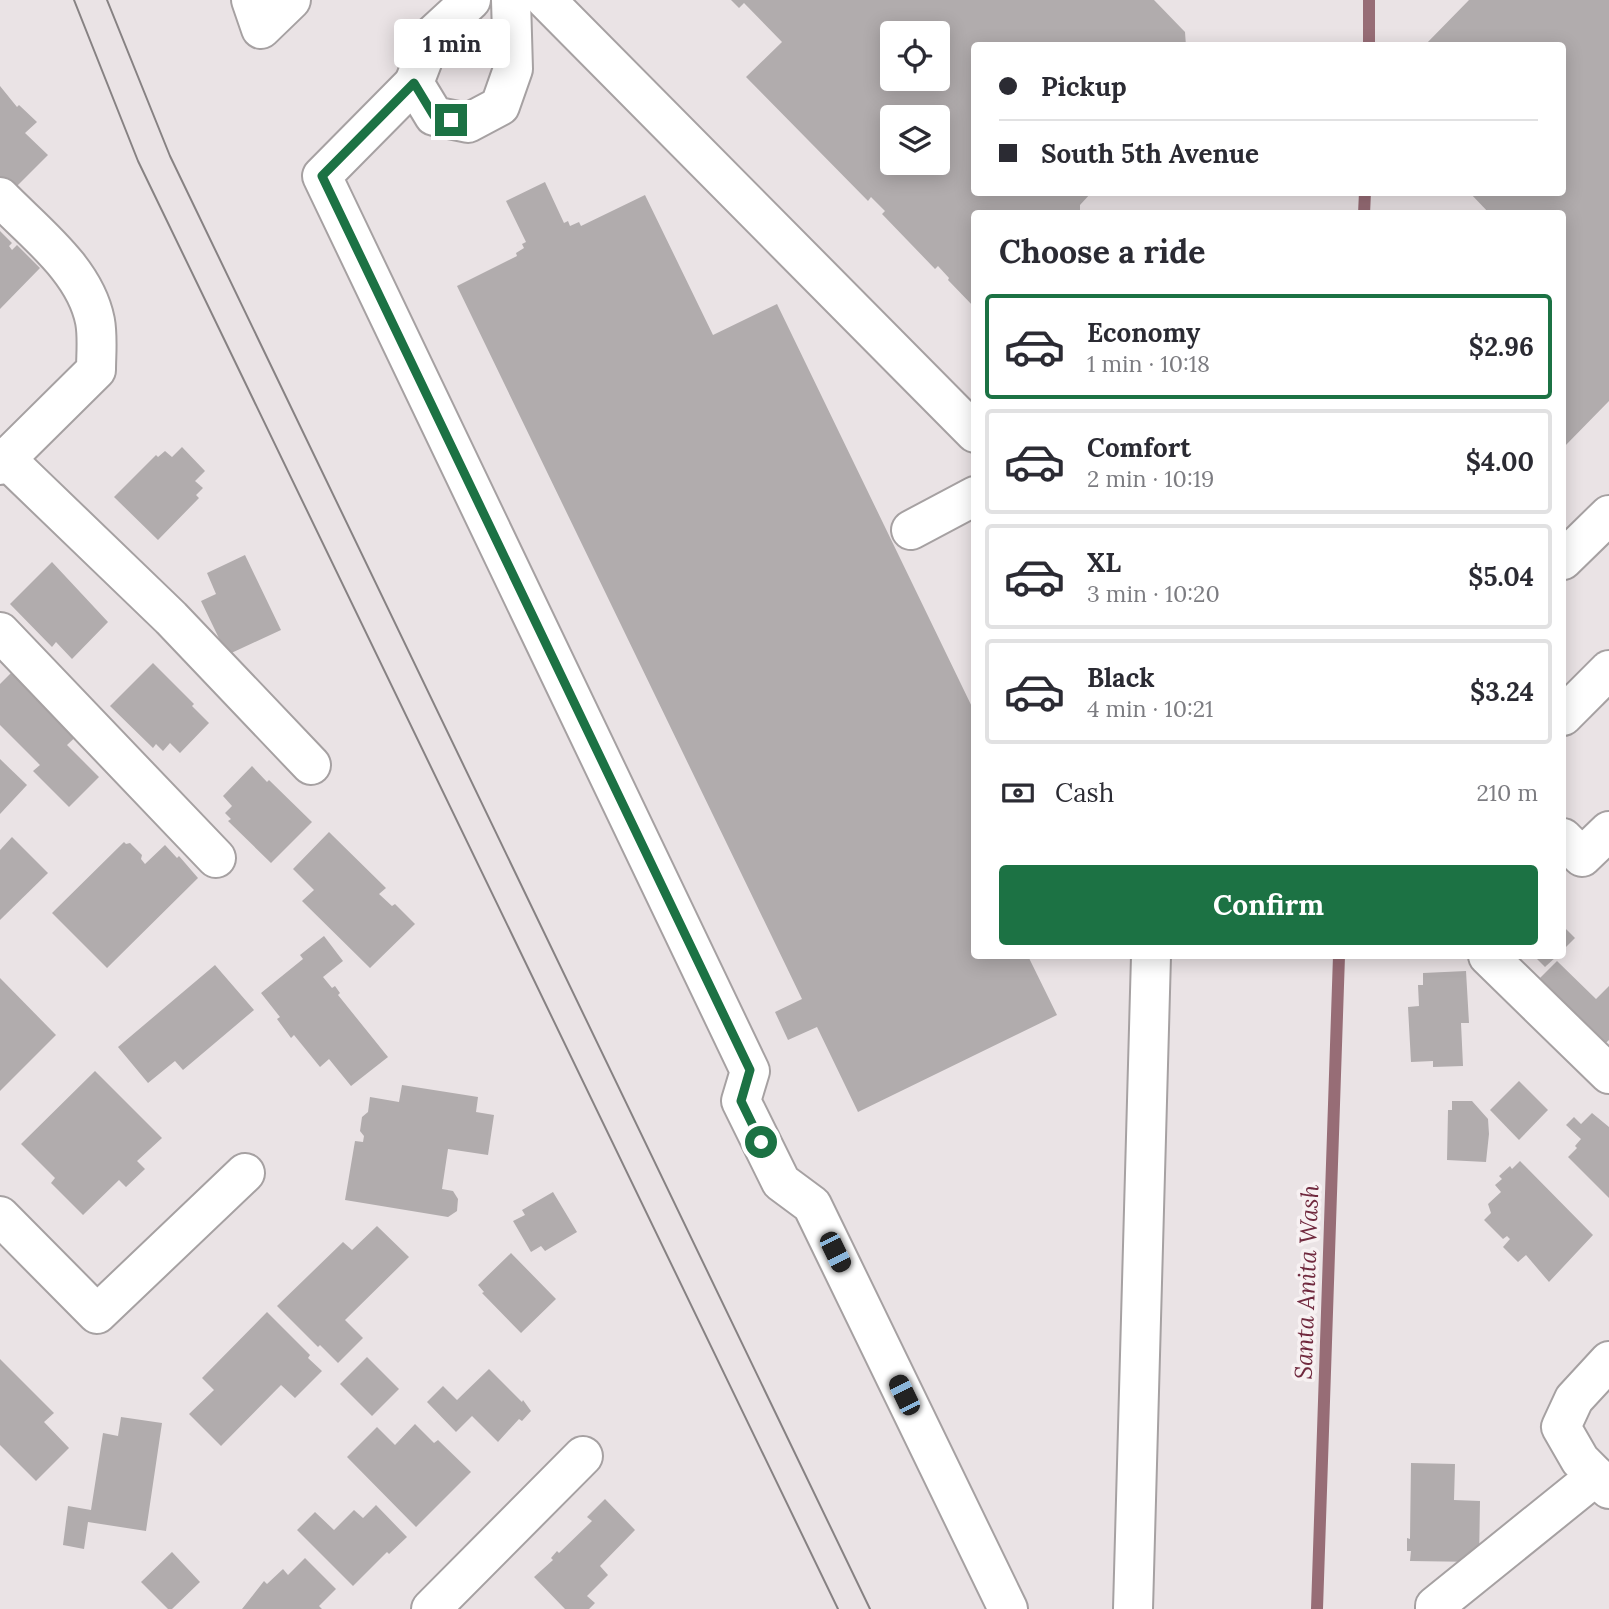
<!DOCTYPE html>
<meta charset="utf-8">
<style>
:root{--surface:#fff;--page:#f7f7f7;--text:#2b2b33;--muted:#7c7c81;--line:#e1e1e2;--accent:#1c7244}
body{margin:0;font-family:Lora,serif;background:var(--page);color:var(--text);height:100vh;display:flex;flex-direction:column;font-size:26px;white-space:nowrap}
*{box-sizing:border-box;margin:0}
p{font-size:23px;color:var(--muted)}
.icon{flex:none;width:38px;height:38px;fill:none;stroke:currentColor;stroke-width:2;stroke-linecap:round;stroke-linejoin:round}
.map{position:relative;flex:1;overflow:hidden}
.panel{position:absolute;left:971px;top:210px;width:595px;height:749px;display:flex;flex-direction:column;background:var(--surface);border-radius:7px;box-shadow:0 4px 18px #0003}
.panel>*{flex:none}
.banner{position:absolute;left:971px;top:42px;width:595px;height:154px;border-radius:7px;box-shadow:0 4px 18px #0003;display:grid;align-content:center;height:154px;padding:0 28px;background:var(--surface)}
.tools{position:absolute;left:880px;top:21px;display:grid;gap:14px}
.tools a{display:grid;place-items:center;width:70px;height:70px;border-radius:7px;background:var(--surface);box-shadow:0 4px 18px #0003;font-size:35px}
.end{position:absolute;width:32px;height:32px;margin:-16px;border:9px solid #1c7244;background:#fff;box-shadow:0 0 0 4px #fff}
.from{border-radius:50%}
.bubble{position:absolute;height:49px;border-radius:7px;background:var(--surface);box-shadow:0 4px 18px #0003;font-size:23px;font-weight:700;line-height:49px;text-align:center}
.car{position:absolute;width:21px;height:42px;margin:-21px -10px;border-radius:9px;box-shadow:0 0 5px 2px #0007;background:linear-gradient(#222 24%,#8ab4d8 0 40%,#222 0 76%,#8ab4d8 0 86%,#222 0)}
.banner b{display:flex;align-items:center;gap:24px;height:66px;font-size:26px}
.banner b+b{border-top:2px solid var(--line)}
.banner i{width:18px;height:18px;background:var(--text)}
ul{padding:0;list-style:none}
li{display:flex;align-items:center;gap:21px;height:105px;margin:0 14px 10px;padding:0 14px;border:4px solid var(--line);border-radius:7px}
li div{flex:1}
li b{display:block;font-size:26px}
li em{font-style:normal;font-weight:700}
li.on{border-color:var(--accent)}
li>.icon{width:63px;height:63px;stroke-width:1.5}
h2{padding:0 28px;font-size:32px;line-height:84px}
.pay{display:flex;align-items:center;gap:18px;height:77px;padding:0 28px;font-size:26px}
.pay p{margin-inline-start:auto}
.action{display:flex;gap:14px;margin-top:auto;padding:14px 28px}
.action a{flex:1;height:80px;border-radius:7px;background:var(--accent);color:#fff;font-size:28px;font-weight:700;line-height:80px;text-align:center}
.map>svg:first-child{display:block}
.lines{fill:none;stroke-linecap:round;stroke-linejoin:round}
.stream{stroke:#976d76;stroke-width:12}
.building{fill:#b1acad;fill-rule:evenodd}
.minor-casing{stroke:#a6a1a2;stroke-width:42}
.minor{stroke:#fff;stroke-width:38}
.tram{stroke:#878283;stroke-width:2}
.route{stroke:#1c7244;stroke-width:9}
.labels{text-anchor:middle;stroke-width:7;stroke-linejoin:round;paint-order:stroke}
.water-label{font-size:24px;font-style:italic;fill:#70293e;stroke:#f7f1f2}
</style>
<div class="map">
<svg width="1609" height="1609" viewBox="0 0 1609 1609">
<rect width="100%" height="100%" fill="#eae3e5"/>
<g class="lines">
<g class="stream">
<path d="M 1369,46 L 1369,0"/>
<path d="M 1364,214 L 1365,192"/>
<path d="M 1317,1609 L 1339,956"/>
</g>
</g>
<g class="building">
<path d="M 731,0 L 1154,0 L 1185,32 L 1186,46 L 975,46 L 975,192 L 1097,192 L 1094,196 L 1091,193 L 1080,205 L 1080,214 L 975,214 L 975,308 L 948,280 L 949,278 L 938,266 L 935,269 L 882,214 L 885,211 L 871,197 L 868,201 L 746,77 L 782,42 L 744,3 L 739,8 ZM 892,33 L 938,33 L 938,79 L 892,79 ZM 892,117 L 938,117 L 938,163 L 892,163 Z"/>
<path d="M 1469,0 L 1609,0 L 1609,401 L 1563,448 L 1563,214 L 1490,214 L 1469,192 L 1563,192 L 1563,46 L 1424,46 Z"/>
<path d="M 0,86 L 17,107 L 19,105 L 37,122 L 25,133 L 48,155 L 13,190 L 0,177 Z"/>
<path d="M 545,182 L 564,223 L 568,221 L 570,226 L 579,222 L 581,226 L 645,195 L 713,335 L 777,304 L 975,713 L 975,956 L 1028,956 L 1057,1015 L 858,1112 L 817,1027 L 788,1040 L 775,1012 L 802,999 L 457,286 L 517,256 L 516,253 L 524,248 L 522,244 L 526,242 L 506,201 Z"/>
<path d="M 0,231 L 12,243 L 9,246 L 12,250 L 17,245 L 40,268 L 0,309 Z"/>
<path d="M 182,447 L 205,471 L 195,481 L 203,488 L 196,495 L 199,498 L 158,540 L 114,497 L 156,455 L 158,457 L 165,451 L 172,457 Z"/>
<path d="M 245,555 L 281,630 L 227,655 L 201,601 L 216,594 L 207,573 Z"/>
<path d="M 52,562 L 108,622 L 72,659 L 56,642 L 52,647 L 10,604 Z"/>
<path d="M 153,663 L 194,704 L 192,706 L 209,723 L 180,753 L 170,743 L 163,751 L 156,744 L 153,748 L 110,706 Z"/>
<path d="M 19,665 L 83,730 L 67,745 L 99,777 L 69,807 L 33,771 L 40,765 L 0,725 L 0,684 Z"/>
<path d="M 0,759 L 27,785 L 0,814 Z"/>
<path d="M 252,766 L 267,782 L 269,780 L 312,822 L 271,863 L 228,821 L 231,819 L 225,813 L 232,806 L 223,796 Z"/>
<path d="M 329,832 L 386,888 L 379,894 L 392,906 L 395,904 L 415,924 L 370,968 L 302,901 L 314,890 L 293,869 Z"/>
<path d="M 12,837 L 48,873 L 0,920 L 0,850 Z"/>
<path d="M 124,842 L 126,844 L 130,843 L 142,855 L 141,859 L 145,864 L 165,845 L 177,858 L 179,856 L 198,878 L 107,968 L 52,913 Z"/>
<path d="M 1563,926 L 1575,938 L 1563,950 Z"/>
<path d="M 324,936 L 343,961 L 323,977 L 332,988 L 335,986 L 340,993 L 338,995 L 388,1057 L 351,1086 L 329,1059 L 320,1067 L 294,1035 L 291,1038 L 277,1019 L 280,1017 L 261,993 L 303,959 L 300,955 Z"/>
<path d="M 1534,956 L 1557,956 L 1545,967 Z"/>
<path d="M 1557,961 L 1596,999 L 1609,986 L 1609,1040 L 1594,1054 L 1532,986 Z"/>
<path d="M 215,965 L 254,1010 L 183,1070 L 175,1061 L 148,1083 L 118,1047 Z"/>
<path d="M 1466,971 L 1469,1023 L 1461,1023 L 1463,1066 L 1433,1067 L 1433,1061 L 1411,1062 L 1408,1007 L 1419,1006 L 1418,985 L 1423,985 L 1423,973 Z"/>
<path d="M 0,978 L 56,1035 L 0,1091 Z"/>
<path d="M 95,1071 L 162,1138 L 137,1161 L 145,1169 L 126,1187 L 119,1180 L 83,1215 L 51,1183 L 55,1178 L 21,1144 Z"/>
<path d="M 1519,1081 L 1548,1110 L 1519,1140 L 1490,1110 Z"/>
<path d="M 402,1085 L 478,1097 L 476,1112 L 494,1115 L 488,1155 L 448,1149 L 442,1189 L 453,1191 L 458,1199 L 457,1211 L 448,1217 L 345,1200 L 355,1141 L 363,1142 L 364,1136 L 360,1131 L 362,1117 L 368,1112 L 370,1097 L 399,1102 Z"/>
<path d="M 1452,1101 L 1472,1101 L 1488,1119 L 1489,1134 L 1486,1162 L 1447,1160 L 1448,1110 L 1452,1110 Z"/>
<path d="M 1592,1113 L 1609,1127 L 1609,1198 L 1568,1157 L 1577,1148 L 1575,1146 L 1581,1139 L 1566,1125 L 1574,1117 L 1581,1124 Z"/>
<path d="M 1520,1161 L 1593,1235 L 1549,1282 L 1526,1255 L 1518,1262 L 1503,1247 L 1510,1239 L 1507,1236 L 1503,1239 L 1484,1220 L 1491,1213 L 1488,1204 L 1501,1192 L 1495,1185 L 1502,1179 L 1499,1176 L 1510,1166 L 1512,1169 Z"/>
<path d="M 553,1192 L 577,1232 L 545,1251 L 541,1246 L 531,1252 L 513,1221 L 525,1215 L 522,1210 Z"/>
<path d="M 377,1226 L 409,1257 L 345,1320 L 363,1338 L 338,1363 L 320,1345 L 318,1347 L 277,1306 L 343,1242 L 352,1250 Z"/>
<path d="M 511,1253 L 556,1299 L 521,1333 L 482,1293 L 484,1292 L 478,1285 Z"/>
<path d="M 267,1312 L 310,1355 L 308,1358 L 322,1371 L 295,1398 L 281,1385 L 221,1446 L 189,1414 L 214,1390 L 202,1378 Z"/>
<path d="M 367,1357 L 399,1389 L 372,1416 L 340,1384 Z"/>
<path d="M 0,1359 L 54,1413 L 44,1422 L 69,1448 L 36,1481 L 0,1445 Z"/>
<path d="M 489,1369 L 522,1402 L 523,1400 L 531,1411 L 522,1421 L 519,1419 L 498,1442 L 472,1416 L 456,1432 L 427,1402 L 443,1386 L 457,1400 Z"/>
<path d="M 121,1417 L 162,1423 L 146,1531 L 88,1522 L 84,1549 L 63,1545 L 68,1506 L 91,1510 L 103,1433 L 118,1436 Z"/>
<path d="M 415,1424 L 434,1443 L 438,1440 L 471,1472 L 416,1527 L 347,1457 L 377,1427 L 395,1445 Z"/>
<path d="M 1411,1463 L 1455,1464 L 1454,1500 L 1480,1501 L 1479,1562 L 1410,1561 L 1411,1551 L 1407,1551 L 1407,1538 L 1410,1539 Z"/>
<path d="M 605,1499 L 635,1530 L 600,1566 L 608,1575 L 587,1596 L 595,1603 L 589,1609 L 565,1609 L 534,1577 L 553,1560 L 551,1558 L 557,1551 L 559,1553 L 592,1521 L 587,1517 Z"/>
<path d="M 376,1505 L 407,1537 L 389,1554 L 387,1552 L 353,1586 L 297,1530 L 315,1512 L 334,1530 L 354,1510 L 363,1518 Z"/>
<path d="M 172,1552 L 200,1582 L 172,1609 L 168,1609 L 141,1582 Z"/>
<path d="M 305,1558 L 336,1589 L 319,1606 L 322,1609 L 242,1609 L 264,1581 L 267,1584 L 283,1569 L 288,1575 Z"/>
</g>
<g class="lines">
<g class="minor-casing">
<g id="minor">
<path d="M 251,0 L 261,29 L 291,0"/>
<path d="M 471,0 L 432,36 L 414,83 L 434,116 L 468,123 L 500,106 L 513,69 L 511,0"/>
<path d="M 546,0 L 975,433"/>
<path d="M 414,83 L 322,176 L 750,1071 L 741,1101 L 781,1182 L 812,1205 L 1008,1609"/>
<path d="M 0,197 C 35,233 85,270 95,321 C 98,337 96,355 96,370 L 0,465"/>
<path d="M 6,459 L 171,618 L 311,765"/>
<path d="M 911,530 L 975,496"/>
<path d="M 1563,560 L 1609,515"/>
<path d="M 0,632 L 216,858"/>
<path d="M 1563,716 L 1609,670"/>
<path d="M 1563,838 L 1582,857 L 1609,831"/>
<path d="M 1488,956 L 1609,1074"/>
<path d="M 0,1216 L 97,1314 L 245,1173"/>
<path d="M 1609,1361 L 1574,1399 L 1561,1427 L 1580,1460 L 1609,1489"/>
<path d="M 431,1609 L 583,1456"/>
<path d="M 1133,1609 L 1151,956"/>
<path d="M 1435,1609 L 1435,1606 L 1596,1476"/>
</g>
</g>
<use href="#minor" class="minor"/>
<g class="tram">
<path d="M 74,0 L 138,161 L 838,1609"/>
<path d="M 107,0 L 170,156 L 870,1609"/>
</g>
</g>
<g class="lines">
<path class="route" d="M 451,120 L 434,116 L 414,83 L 322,176 L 750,1070 L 741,1101 L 761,1142"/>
</g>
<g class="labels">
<g class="water-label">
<text transform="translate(1307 1282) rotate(-88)" y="8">Santa Anita Wash</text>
</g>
</g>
</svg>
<div class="tools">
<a><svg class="icon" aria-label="locate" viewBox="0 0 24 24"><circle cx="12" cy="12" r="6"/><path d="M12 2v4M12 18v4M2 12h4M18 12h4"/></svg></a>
<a><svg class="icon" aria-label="layers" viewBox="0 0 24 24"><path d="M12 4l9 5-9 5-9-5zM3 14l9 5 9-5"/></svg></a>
</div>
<i class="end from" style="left:761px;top:1142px"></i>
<i class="end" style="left:451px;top:120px"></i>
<div class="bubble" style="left:394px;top:19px;width:116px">1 min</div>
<i class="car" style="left:835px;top:1252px;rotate:154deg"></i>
<i class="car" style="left:904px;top:1395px;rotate:334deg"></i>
<div class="banner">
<b><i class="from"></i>Pickup</b>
<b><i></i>South 5th Avenue</b>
</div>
<section class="panel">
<h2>Choose a ride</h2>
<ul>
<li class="on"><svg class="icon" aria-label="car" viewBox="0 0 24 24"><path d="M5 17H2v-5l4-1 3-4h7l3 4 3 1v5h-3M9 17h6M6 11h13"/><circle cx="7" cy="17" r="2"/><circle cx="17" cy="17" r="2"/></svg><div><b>Economy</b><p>1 min · 10:18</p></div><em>$2.96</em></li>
<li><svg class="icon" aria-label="car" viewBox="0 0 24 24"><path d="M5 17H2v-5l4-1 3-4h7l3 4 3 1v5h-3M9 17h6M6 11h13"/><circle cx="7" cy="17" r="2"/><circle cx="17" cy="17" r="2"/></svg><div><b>Comfort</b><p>2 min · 10:19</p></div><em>$4.00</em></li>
<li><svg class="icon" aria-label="car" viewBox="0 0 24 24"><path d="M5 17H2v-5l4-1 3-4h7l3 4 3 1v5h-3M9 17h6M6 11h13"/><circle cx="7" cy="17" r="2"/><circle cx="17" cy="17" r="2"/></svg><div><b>XL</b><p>3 min · 10:20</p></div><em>$5.04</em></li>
<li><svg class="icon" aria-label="car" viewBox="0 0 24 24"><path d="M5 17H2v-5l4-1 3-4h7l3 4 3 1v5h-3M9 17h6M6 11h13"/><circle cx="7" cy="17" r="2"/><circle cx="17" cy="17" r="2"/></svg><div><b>Black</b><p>4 min · 10:21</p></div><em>$3.24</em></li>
</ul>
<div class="pay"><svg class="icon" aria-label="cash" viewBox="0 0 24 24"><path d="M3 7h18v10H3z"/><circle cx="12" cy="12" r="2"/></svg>Cash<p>210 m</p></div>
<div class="action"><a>Confirm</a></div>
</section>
</div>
